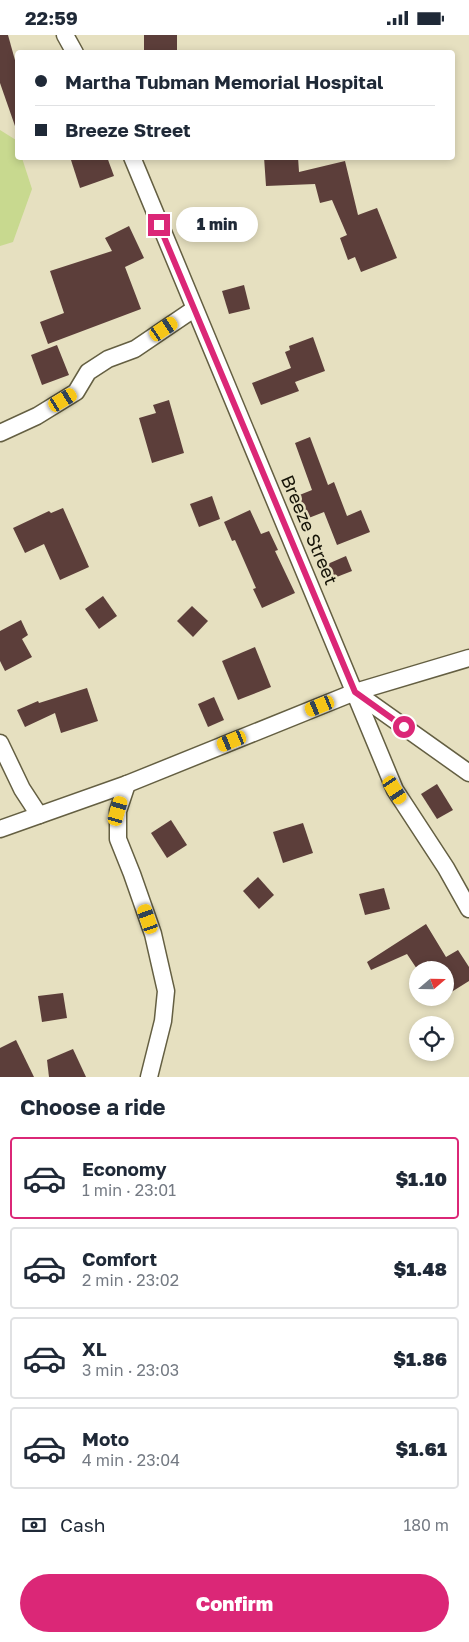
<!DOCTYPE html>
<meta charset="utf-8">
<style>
:root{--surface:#fff;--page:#f2f2f3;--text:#1f2937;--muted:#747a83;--line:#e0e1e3;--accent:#db2777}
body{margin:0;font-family:"Golos Text",sans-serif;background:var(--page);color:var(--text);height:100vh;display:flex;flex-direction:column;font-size:19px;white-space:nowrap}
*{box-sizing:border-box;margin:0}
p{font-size:16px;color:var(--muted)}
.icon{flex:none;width:28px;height:28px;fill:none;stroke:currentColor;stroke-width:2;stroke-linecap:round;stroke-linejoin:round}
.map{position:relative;height:1042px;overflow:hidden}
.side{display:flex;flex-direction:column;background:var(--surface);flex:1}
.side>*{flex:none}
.top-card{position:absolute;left:15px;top:15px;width:440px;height:110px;border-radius:5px;box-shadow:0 2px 8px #0003;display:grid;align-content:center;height:110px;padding:0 20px;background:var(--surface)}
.needle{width:32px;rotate:70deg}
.buttons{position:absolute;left:409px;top:926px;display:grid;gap:10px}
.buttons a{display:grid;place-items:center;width:45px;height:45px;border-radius:50%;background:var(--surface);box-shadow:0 2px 8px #0003;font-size:25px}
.end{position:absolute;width:22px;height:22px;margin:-11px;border:6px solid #db2777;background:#fff;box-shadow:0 0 0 2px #fff}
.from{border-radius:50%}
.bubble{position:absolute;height:35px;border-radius:18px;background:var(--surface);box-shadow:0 2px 8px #0003;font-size:16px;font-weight:800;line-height:35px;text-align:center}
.car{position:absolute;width:15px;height:30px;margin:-15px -8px;border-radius:6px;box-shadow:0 0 4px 1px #0007;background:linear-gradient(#f5c518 24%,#345 0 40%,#f5c518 0 76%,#345 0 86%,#f5c518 0)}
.top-card b{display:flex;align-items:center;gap:18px;height:48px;font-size:19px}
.top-card b+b{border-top:1px solid var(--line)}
.top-card i{width:12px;height:12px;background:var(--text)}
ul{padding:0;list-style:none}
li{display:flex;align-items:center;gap:15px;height:82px;margin:0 10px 8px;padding:0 10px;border:2px solid var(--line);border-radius:5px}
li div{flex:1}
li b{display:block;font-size:19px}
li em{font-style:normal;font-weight:800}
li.on{border-color:var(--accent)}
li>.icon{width:45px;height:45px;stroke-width:1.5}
h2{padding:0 20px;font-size:22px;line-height:60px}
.pay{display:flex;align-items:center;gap:12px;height:55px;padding:0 20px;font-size:19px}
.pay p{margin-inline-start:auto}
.button{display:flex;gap:10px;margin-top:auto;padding:10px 20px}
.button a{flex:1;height:58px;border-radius:30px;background:var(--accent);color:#fff;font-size:20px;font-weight:800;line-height:58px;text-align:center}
.status{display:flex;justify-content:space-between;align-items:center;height:35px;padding:0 25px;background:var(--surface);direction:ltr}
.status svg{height:14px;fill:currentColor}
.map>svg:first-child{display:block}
.green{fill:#c8d98f}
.building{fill:#5c3e3a}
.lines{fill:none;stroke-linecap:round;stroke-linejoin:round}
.street-casing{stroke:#645f42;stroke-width:19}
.street{stroke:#fff;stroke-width:16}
.route{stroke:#db2777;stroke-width:6}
.labels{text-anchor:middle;stroke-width:5;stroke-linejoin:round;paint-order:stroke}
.street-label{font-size:18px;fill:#151307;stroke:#e6e0c0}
</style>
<div class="status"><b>22:59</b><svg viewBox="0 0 49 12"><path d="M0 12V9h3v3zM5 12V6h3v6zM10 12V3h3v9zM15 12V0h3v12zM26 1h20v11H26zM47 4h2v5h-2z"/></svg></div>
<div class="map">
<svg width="469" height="1042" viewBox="0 0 469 1042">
<rect width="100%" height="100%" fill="#e6e0c0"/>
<path class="green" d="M 0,95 L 16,105 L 18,122 L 22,123 L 32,154 L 13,207 L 0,211 Z"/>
<g class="building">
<path d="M 0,0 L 8,0 L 18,36 L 18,90 L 15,91 L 0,48 Z"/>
<rect x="144" y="0" width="33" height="17"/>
<path d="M 70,122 L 107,122 L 114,141 L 80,153 Z"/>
<path d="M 264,122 L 298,122 L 299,137 L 345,126 L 358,180 L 377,173 L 397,223 L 361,237 L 355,222 L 348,225 L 340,203 L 347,200 L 332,165 L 320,168 L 315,149 L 266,151 Z"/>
<path d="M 129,191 L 144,223 L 125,232 L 141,274 L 48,309 L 40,287 L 64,278 L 50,236 L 112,216 L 105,203 Z"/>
<path d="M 244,250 L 250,274 L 229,279 L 222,256 Z"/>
<path d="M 313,302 L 325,336 L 295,347 L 299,356 L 261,370 L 252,348 L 291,333 L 285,317 L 290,315 L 289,311 Z"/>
<path d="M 57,310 L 69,340 L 42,350 L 31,320 Z"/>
<path d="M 169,365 L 184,418 L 152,428 L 139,383 L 156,378 L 153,370 Z"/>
<path d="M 310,402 L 328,450 L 334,447 L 347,481 L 361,475 L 370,497 L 337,510 L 324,477 L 301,486 L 292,463 L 312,455 L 295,408 Z"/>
<path d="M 212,461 L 220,484 L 199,492 L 190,469 Z"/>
<path d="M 63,473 L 89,532 L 60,545 L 44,509 L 25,518 L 13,493 L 49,476 L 51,478 Z"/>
<path d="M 250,475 L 261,499 L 269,496 L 278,515 L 275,516 L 295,558 L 262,573 L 253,554 L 256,553 L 235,505 L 232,506 L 224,487 Z"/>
<path d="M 346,521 L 352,536 L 329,545 L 323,531 Z"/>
<path d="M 103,561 L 117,581 L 99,594 L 85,574 Z"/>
<path d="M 192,571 L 208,586 L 193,602 L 177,586 Z"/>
<path d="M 21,585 L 28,600 L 22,604 L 32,622 L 5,636 L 0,626 L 0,596 Z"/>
<path d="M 255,612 L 271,652 L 238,665 L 222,626 Z"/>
<path d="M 87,653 L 98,686 L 61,698 L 55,678 L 25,692 L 17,675 L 38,666 L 39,668 Z"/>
<path d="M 214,662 L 224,685 L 208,692 L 198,669 Z"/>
<path d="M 437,749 L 453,775 L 437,784 L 421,759 Z"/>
<path d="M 171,785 L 187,810 L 167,823 L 151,798 Z"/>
<path d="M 303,788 L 313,818 L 283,828 L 273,797 Z"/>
<path d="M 258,842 L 274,860 L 259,874 L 243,856 Z"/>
<path d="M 384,853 L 390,874 L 365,880 L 359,859 Z"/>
<path d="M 426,889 L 446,922 L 458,915 L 469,932 L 469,946 L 445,961 L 445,935 L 426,935 L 431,931 L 428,926 L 417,934 L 407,919 L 371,935 L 367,927 Z"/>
<path d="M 63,958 L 67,983 L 42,987 L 38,961 Z"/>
<path d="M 16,1005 L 34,1042 L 0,1042 L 0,1013 Z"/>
<path d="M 73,1014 L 86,1042 L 49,1042 L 47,1025 Z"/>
</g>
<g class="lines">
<g class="street-casing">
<g id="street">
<path d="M 65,0 L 75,18"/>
<path d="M 132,122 L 395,755 L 446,833 L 469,874"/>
<path d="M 0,398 L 37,381 L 76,357 L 88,337 L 108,324 L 135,314 L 194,274"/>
<path d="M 355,657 L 469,738"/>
<path d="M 0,708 L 22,754 L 39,780"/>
<path d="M 127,749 L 118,776 L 118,804 L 132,839 L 153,899 L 166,956 L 163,986 L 149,1042"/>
<path d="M 0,794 L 127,749 L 355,657 L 469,623"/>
</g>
</g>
<use href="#street" class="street"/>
</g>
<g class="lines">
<path class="route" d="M 159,190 L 355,657 L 404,692"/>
</g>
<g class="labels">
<g class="street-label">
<text transform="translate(309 495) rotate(67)" y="6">Breeze Street</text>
</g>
</g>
</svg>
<div class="buttons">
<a><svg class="needle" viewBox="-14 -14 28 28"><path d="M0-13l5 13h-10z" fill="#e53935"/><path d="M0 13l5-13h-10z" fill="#747a83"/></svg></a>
<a><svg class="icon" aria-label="locate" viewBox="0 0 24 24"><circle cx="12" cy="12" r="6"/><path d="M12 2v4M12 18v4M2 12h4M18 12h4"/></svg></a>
</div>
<i class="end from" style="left:404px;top:692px"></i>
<i class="end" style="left:159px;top:190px"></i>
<div class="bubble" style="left:176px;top:172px;width:82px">1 min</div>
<i class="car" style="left:164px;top:294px;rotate:56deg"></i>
<i class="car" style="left:63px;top:365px;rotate:59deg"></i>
<i class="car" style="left:320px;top:671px;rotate:248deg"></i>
<i class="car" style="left:232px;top:706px;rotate:248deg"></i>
<i class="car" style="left:395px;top:755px;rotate:147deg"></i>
<i class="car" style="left:118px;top:776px;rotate:16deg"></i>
<i class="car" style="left:148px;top:884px;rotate:341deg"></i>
<div class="top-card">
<b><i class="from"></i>Martha Tubman Memorial Hospital</b>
<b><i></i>Breeze Street</b>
</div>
</div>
<section class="side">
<h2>Choose a ride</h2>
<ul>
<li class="on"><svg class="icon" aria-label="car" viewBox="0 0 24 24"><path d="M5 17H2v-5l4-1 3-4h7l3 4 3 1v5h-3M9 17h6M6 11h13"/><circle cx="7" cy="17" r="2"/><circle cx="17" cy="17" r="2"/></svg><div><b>Economy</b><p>1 min · 23:01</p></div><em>$1.10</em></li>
<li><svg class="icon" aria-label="car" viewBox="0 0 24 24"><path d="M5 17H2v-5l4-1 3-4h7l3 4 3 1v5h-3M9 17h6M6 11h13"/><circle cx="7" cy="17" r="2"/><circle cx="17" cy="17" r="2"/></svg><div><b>Comfort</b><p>2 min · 23:02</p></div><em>$1.48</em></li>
<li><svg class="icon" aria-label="car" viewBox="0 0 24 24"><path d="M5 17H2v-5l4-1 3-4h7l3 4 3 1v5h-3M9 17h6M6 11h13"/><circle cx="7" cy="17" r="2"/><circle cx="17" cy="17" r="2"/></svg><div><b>XL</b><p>3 min · 23:03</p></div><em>$1.86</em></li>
<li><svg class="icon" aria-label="car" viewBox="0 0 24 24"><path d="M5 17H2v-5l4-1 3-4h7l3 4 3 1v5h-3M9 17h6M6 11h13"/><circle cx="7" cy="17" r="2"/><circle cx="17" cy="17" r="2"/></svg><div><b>Moto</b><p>4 min · 23:04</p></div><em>$1.61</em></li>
</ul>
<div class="pay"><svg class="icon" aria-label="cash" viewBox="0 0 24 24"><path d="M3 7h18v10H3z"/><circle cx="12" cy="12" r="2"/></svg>Cash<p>180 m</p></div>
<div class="button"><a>Confirm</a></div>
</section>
